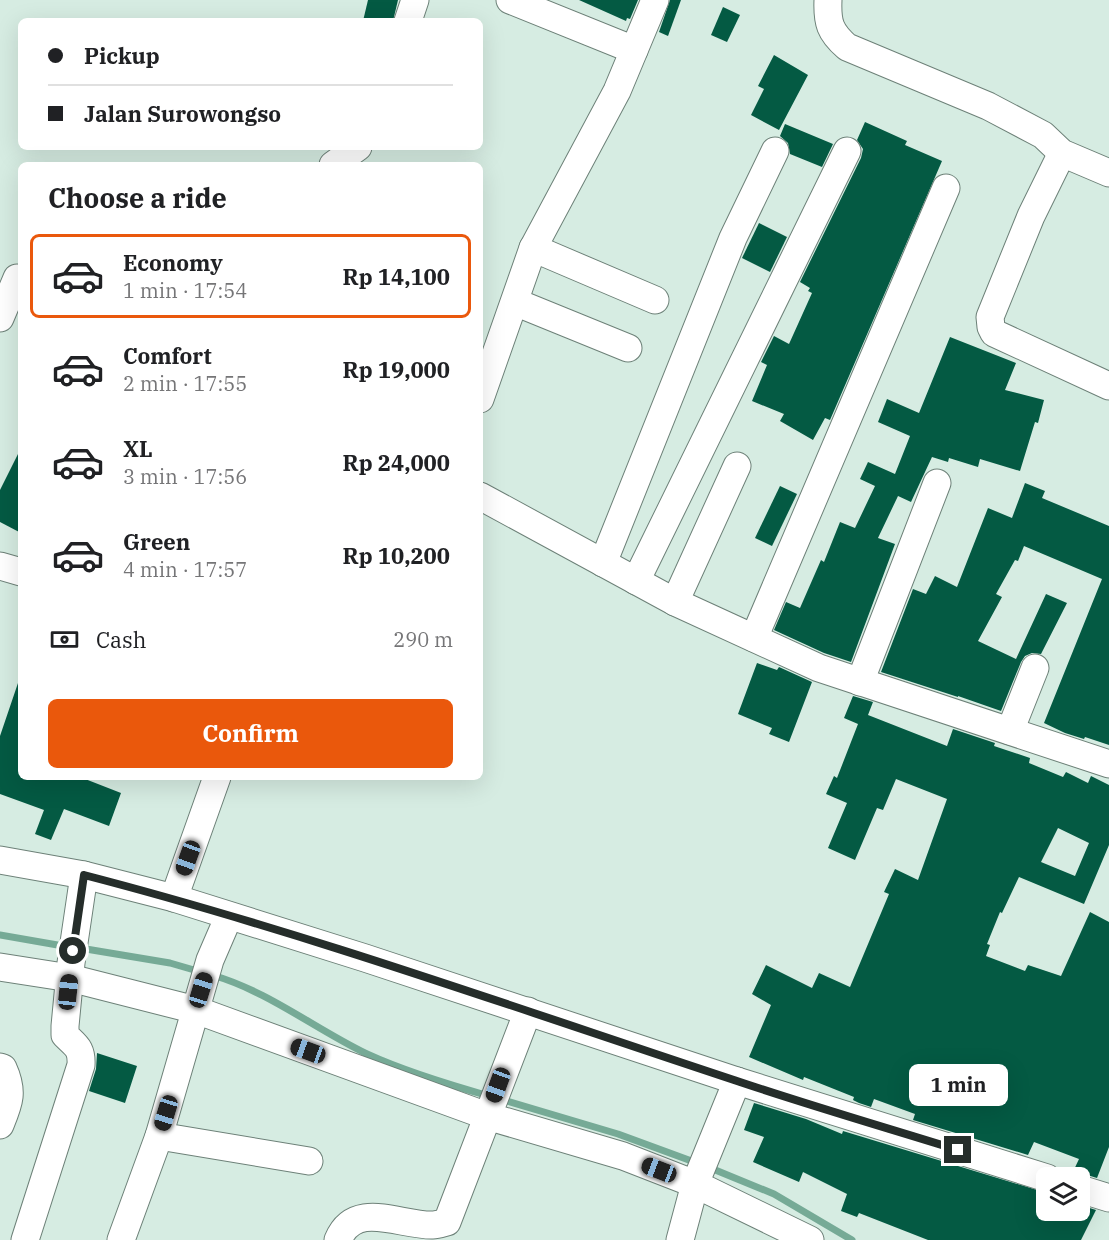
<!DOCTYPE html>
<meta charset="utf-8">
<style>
:root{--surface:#fff;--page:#f2f2f2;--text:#202124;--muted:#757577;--line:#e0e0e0;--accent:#ea580c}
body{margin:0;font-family:"IBM Plex Serif",serif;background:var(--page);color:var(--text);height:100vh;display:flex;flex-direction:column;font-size:22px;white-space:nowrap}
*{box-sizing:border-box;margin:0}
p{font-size:20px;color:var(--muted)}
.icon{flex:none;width:33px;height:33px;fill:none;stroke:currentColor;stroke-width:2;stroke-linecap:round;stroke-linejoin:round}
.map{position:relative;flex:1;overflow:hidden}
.drawer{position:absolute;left:18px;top:162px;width:465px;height:618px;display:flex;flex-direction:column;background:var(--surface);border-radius:9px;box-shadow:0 6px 24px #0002}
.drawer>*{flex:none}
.hud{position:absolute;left:18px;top:18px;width:465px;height:132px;border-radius:9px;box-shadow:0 6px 24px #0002;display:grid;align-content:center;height:132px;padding:0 30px;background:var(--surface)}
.buttons{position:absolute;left:1036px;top:1167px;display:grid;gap:12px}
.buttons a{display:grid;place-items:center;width:54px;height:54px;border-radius:9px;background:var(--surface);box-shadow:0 6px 24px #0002;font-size:30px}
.end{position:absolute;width:27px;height:27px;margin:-14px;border:8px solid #252d2a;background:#fff;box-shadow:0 0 0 3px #fff}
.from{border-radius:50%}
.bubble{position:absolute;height:42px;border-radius:9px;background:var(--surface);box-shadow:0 6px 24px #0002;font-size:20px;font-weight:700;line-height:42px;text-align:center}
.car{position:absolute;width:18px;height:36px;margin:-18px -9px;border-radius:8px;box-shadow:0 0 4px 2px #0007;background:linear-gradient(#222 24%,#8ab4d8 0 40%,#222 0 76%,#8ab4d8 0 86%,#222 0)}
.hud b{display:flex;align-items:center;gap:21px;height:57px;font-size:22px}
.hud b+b{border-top:2px solid var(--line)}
.hud i{width:15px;height:15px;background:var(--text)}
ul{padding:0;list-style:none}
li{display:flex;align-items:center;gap:18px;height:84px;margin:0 12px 9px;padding:0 18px;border:3px solid transparent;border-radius:9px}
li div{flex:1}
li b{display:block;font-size:22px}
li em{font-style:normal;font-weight:700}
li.selected{border-color:var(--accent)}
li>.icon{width:54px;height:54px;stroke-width:1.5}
h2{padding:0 30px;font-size:27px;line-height:72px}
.pay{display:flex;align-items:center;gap:15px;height:66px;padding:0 30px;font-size:22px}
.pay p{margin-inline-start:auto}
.cta{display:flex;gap:12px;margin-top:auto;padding:12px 30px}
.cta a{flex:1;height:69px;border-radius:9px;background:var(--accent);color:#fff;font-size:24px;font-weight:700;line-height:69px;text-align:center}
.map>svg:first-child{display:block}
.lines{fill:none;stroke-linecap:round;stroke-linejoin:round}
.stream{stroke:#76aa96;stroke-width:7}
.building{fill:#045a43;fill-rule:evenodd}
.minor-casing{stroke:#6d8178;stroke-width:29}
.minor{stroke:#fff;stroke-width:27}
.route{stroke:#252d2a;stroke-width:8}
</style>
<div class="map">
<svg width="1109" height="1240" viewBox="0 0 1109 1240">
<rect width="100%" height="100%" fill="#d6ece2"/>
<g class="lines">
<g class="stream">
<path d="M 0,935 L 69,947"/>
<path d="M 80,948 L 170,963 L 201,972"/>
<path d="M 212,975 C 268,991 315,1029 367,1054 C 404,1071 450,1085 489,1096"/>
<path d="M 500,1099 L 618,1134 L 697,1163"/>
<path d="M 708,1167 L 774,1194 L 852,1240"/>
</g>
</g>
<g class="building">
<path d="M 368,0 L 398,0 L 393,21 L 363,21 Z"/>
<path d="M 579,0 L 638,0 L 630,19 L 627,18 L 626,21 Z"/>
<path d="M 670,0 L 681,0 L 668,36 L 659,32 Z"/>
<path d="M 723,7 L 740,15 L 727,42 L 711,35 Z"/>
<path d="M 774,55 L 808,75 L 779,130 L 751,115 L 764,89 L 758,86 Z"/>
<path d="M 865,122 L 907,141 L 905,145 L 942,161 L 830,420 L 825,418 L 813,440 L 780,421 L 784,414 L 752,401 L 767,365 L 761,362 L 774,336 L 789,344 L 812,293 L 808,291 L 810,288 L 800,282 L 861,158 L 863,149 L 857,140 Z"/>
<path d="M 785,124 L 833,144 L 822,167 L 790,154 L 788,143 L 780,136 Z"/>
<path d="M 759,223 L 787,237 L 770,272 L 742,258 Z"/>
<path d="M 950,337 L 1016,363 L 1005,390 L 1044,400 L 1038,423 L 1035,422 L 1020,471 L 980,459 L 978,467 L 949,458 L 948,462 L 932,457 L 911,502 L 898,496 L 878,538 L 895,544 L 851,662 L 824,653 L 774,630 L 786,602 L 800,608 L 821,560 L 824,562 L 840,522 L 855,528 L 875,486 L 860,479 L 868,462 L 895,474 L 910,436 L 878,422 L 887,399 L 919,413 Z"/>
<path d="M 21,448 L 21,533 L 0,522 L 0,490 Z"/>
<path d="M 1025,483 L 1045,491 L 1042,498 L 1109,526 L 1109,745 L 1085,737 L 1084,739 L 1065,733 L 1044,723 L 1102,579 L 1024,546 L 1018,561 L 1015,560 L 996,594 L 1002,597 L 978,641 L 1016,659 L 1046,594 L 1067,603 L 1041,654 L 1032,653 L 1025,656 L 1021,662 L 1001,711 L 958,696 L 958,697 L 881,672 L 913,589 L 926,594 L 935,576 L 957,587 L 988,508 L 1012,518 Z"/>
<path d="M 780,486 L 797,494 L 772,546 L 755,538 Z"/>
<path d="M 757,663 L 777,670 L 779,667 L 812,682 L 789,742 L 769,734 L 772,728 L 738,714 Z"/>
<path d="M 18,683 L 21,684 L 21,777 L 80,777 L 121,793 L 109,826 L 64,809 L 51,840 L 35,834 L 44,810 L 0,794 L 0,736 Z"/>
<path d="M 853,696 L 873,702 L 868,715 L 947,746 L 953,729 L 995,743 L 994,746 L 1030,758 L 1029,763 L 1063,777 L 1066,772 L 1088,783 L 1091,776 L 1109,785 L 1109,845 L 1084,904 L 1019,877 L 1002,913 L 1000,912 L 987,944 L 990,945 L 986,956 L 1025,971 L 1028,965 L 1061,976 L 1090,912 L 1109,922 L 1109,1147 L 1097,1178 L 1084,1174 L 1077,1174 L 1071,1176 L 1079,1159 L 1034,1142 L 1028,1155 L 913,1120 L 915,1114 L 874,1099 L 871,1107 L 859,1103 L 853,1100 L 854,1097 L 804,1077 L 803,1080 L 749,1057 L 771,1005 L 752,994 L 766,965 L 812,988 L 819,973 L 850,987 L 889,894 L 884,892 L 895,869 L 918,880 L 947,799 L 896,779 L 883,810 L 877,808 L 855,860 L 828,848 L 847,803 L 826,794 L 834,776 L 837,778 L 858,724 L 844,718 ZM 1058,828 L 1089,843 L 1075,876 L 1041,862 Z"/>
<path d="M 97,1053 L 137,1066 L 125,1103 L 89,1091 L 96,1069 Z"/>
<path d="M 754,1103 L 806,1119 L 842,1134 L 843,1131 L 1047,1193 L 1047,1210 L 1080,1210 L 1080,1205 L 1096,1210 L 1081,1240 L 928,1240 L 859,1213 L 857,1217 L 841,1211 L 847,1194 L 803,1172 L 799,1182 L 753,1162 L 764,1137 L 744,1130 Z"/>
</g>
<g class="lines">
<g class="minor-casing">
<g id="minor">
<path d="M 510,0 L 634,50"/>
<path d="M 828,0 C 827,23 830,32 847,47 L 988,106 L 1043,135 L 1062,153 L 1109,173"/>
<path d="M 408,21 L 415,0"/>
<path d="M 1062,153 L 1031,216 L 990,317 L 991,327 L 994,333 L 1109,386"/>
<path d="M 333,165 L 358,147"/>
<path d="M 533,248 L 655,300"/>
<path d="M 515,302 L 628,348"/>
<path d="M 0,318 L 17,278"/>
<path d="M 480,399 L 533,248 L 617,91 L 655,0"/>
<path d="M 480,496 L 675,602 L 819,668 L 1109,764"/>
<path d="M 603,563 L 733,238 L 775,151"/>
<path d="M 0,566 L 21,572"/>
<path d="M 636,581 L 847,151"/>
<path d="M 675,602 L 737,466"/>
<path d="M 754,638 L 946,188"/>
<path d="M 860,682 L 937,483"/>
<path d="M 1010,731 L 1035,668"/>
<path d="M 0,860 L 84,875 L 174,898 L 365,958 L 737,1081 L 1047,1178"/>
<path d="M 174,898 L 217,777"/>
<path d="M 0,967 L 70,978 L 196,1010 L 487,1116 L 623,1156 L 695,1184 L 810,1240"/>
<path d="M 0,1067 L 3,1068 C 14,1092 9,1103 0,1125"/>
<path d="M 159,1136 L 309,1161"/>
<path d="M 1080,1189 L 1109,1198"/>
<path d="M 25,1240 L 81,1065 C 82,1048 76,1046 65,1035 L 65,1026 L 71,963 L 84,875"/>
<path d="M 121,1240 L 159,1136 L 210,960 L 229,916"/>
<path d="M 338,1240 C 355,1199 400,1226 433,1225 C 437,1225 443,1223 447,1222 L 528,1011"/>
<path d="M 680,1240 L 695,1184 L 737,1081"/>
</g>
</g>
<use href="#minor" class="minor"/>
</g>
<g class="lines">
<path class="route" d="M 73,951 L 84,875 C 304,932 519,1009 734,1080 C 808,1105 884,1127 958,1150"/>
</g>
</svg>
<div class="buttons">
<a><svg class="icon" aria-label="layers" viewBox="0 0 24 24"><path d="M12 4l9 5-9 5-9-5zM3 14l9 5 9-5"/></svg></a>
</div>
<i class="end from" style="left:73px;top:951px"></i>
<i class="end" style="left:958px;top:1150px"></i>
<div class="bubble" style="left:909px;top:1064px;width:99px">1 min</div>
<i class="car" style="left:188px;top:858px;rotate:200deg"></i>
<i class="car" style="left:201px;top:990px;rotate:17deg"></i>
<i class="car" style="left:68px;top:992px;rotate:6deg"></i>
<i class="car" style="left:308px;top:1051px;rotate:290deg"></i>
<i class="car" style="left:498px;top:1085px;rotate:200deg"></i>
<i class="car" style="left:166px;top:1113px;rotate:197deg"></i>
<i class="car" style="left:659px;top:1170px;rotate:291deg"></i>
<div class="hud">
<b><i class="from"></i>Pickup</b>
<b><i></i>Jalan Surowongso</b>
</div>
<section class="drawer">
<h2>Choose a ride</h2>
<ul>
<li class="selected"><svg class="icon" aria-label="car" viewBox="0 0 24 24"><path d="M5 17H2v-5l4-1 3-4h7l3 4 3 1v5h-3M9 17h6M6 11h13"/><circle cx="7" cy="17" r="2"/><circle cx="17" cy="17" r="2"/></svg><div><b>Economy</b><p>1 min · 17:54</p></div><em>Rp 14,100</em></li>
<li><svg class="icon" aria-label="car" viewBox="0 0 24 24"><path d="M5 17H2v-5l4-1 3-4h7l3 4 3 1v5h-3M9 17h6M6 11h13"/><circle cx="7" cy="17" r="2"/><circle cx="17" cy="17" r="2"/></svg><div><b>Comfort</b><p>2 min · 17:55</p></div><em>Rp 19,000</em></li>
<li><svg class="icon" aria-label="car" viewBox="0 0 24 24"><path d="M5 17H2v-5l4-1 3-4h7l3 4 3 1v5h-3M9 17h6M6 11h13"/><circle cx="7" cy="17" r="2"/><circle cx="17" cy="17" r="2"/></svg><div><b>XL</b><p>3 min · 17:56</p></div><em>Rp 24,000</em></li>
<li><svg class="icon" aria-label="car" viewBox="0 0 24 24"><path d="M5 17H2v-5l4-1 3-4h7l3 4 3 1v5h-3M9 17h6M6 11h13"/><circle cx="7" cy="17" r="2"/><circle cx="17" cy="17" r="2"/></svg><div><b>Green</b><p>4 min · 17:57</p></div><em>Rp 10,200</em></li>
</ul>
<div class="pay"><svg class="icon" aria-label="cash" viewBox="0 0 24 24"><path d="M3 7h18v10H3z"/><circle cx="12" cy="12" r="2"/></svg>Cash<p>290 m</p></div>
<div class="cta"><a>Confirm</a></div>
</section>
</div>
